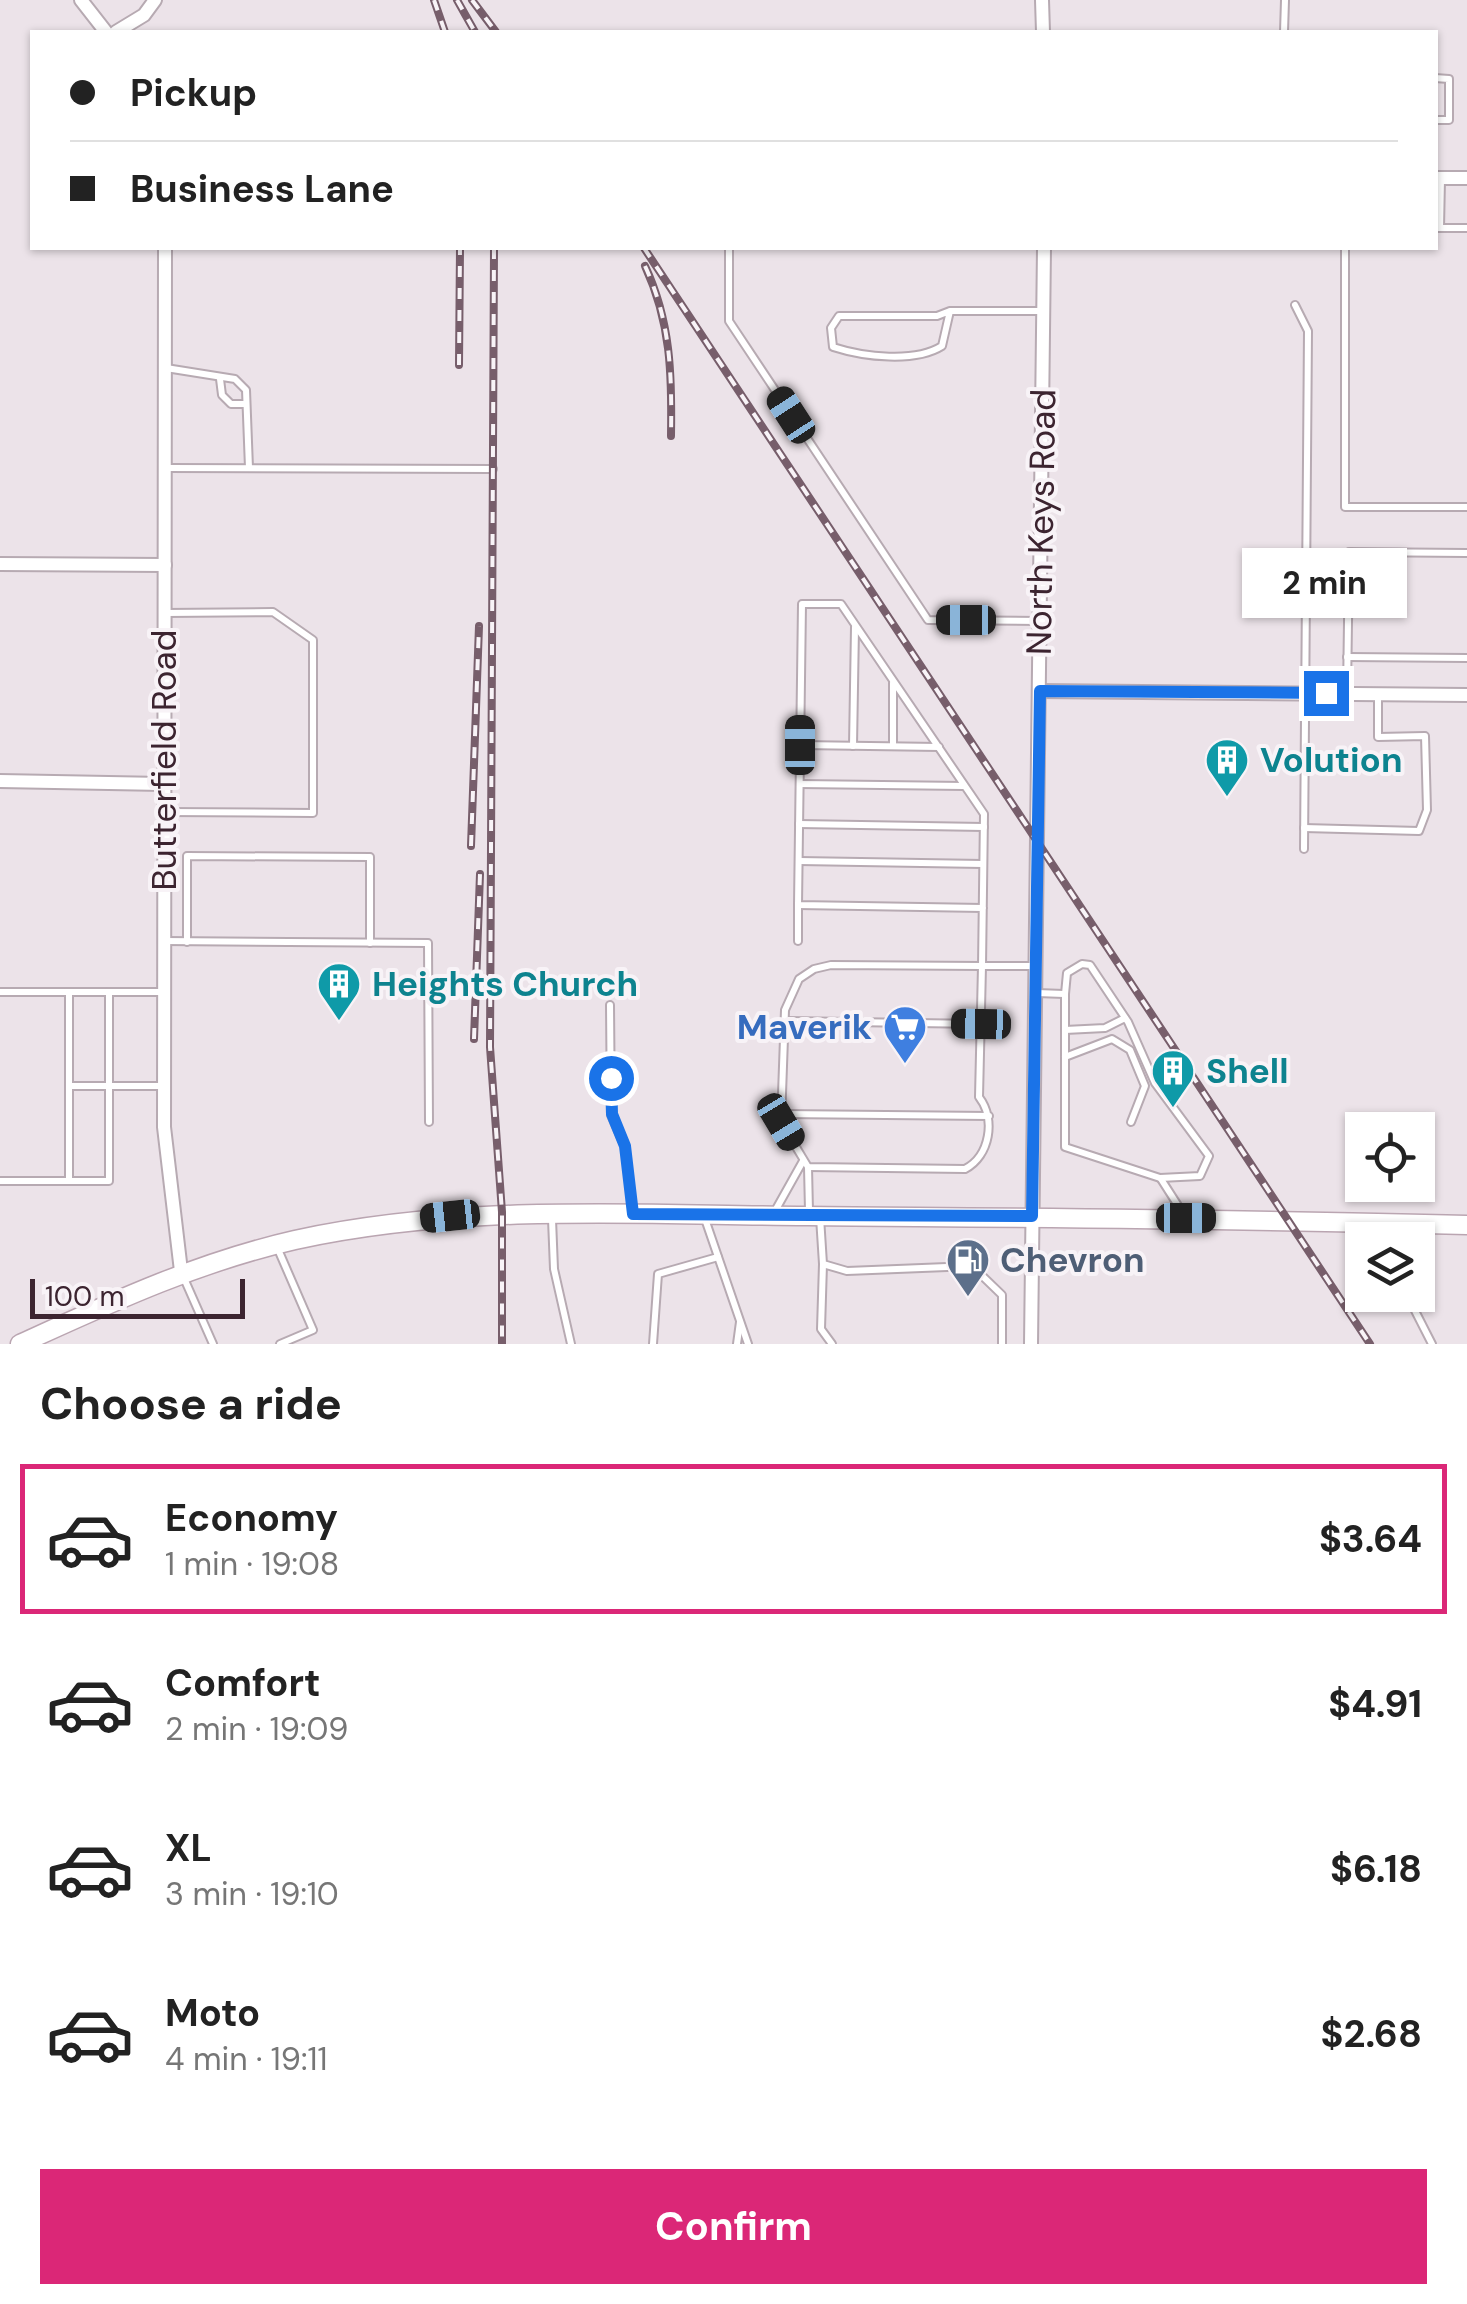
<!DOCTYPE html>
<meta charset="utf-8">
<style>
:root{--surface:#fff;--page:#f6f6f6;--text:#222;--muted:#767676;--line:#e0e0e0;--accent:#db2777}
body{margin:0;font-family:"DM Sans",sans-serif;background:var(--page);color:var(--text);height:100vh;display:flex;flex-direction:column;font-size:38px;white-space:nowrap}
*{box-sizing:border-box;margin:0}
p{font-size:32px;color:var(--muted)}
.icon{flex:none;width:55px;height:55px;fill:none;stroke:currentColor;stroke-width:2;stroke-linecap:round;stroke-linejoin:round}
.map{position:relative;height:1344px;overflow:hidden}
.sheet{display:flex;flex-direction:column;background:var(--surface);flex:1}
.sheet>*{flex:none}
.banner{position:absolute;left:30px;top:30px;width:1408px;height:220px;border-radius:0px;box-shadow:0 2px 8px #0004;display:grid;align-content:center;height:220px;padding:0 40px;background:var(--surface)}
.controls{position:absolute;left:1345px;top:1112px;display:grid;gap:20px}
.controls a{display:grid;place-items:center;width:90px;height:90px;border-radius:0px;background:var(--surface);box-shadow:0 2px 8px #0004;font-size:50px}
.scale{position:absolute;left:30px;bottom:25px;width:215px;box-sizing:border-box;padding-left:10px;border:5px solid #3c2430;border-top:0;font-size:28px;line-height:35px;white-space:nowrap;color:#3c2430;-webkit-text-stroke:8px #f8f3f7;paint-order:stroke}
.end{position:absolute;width:45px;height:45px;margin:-22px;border:12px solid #1a73e8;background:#fff;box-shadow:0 0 0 5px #fff}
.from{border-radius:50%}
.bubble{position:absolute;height:70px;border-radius:0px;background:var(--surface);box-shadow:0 2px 8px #0004;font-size:32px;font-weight:700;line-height:70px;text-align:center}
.car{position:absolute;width:30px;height:60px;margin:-30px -15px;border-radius:12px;box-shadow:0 0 8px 2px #0007;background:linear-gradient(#222 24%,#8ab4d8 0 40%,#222 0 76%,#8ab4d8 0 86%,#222 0)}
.banner b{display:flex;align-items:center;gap:35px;height:95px;font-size:38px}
.banner b+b{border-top:2px solid var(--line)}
.banner i{width:25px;height:25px;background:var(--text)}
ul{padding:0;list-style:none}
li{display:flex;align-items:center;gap:30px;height:150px;margin:0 20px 15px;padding:0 20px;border:5px solid transparent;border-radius:0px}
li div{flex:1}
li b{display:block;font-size:38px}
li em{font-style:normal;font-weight:700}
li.current{border-color:var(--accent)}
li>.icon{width:90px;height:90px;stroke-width:1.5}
h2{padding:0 40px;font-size:45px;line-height:120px}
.cta{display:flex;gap:20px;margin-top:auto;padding:20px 40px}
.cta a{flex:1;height:115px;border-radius:0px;background:var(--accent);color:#fff;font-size:40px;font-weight:700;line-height:115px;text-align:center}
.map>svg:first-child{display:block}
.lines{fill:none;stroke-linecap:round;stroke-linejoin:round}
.lane-casing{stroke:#b7aab2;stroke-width:10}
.street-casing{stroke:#b7aab2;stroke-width:16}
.secondary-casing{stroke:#baa5b1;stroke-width:21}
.lane{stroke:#fff;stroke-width:6}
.street{stroke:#fff;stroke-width:12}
.secondary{stroke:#fff;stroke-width:18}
.rail-casing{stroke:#775e6b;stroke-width:8}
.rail{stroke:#f8f3f7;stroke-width:4;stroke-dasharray:11;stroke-linecap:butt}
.route{stroke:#1a73e8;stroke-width:12}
.labels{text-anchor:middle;stroke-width:8;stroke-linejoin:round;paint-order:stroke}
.street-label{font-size:35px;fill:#3c2430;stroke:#f8f3f7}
.culture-label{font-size:35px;font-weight:bold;fill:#0d838f;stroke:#f8f3f7;text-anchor:start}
.shop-label{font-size:35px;font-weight:bold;fill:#366cbe;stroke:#f8f3f7;text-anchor:end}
.service-label{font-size:35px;font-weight:bold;fill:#4e5e75;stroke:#f8f3f7;text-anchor:start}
</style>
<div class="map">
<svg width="1467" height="1344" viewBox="0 0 1467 1344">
<rect width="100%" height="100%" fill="#ece3e9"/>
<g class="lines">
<g class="lane-casing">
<g id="lane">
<path d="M 1284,32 L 1285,0"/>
<path d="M 1435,78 L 1449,79 L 1449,120 L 1435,120"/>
<path d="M 1435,228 L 1467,228"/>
<path d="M 1440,228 L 1441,179"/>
<path d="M 729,248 L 729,321 L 928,620 L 1039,621"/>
<path d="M 1345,248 L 1345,507 L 1467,507"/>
<path d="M 1295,305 L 1308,331 L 1304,849"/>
<path d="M 950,311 L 942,346 C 915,363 864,357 833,347 L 831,328 L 839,316 L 937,316 L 950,311 L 1042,311"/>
<path d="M 166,368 L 235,379 L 246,390 L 249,468"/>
<path d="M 220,379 L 222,395 L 231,404 L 244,404"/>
<path d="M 167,468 L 493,469"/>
<path d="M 1347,657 L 1467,658"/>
<path d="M 1347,692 L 1349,552 L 1467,553"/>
<path d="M 800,745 L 939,747"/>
<path d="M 853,746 L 855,627"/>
<path d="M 893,746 L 893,683"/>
<path d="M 800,784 L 964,786"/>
<path d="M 165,812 L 313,813 L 313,640 L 273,612 L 165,613"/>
<path d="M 799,824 L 984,827"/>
<path d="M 1304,828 L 1419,831 L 1427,810 L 1425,736 L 1378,737 L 1378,695"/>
<path d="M 799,861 L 983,864"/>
<path d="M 983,908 L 798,905 L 802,604 L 841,604 L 984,814 L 982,966 L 1035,966"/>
<path d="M 163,941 L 428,943 L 429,1122"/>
<path d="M 798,941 L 798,905"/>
<path d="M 187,942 L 187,856 L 370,857 L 370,943"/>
<path d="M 1082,964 L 1090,965 L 1128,1022 L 1155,1083 L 1209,1156 L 1200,1176 L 1160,1178 L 1065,1147 L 1065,994 L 1067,973 Z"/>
<path d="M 831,965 L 982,966 L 979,1097 C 996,1119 990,1156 965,1169 L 808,1167 L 781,1122 L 785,1010 L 799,979 L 814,969 Z"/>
<path d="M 0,992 L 162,992"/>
<path d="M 69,992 L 69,1181"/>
<path d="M 1037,993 L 1064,994"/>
<path d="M 610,1005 L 611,1115 L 625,1147 L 633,1212"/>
<path d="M 785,1021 L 981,1024"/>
<path d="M 1065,1030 L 1105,1028 L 1125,1018"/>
<path d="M 1065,1057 L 1112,1039 L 1130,1050 L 1145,1086 L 1131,1122"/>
<path d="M 69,1086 L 162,1086"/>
<path d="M 782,1114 L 989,1116"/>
<path d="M 808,1167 L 809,1211"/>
<path d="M 1161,1179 L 1184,1215"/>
<path d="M 0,1181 L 109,1181 L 109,992"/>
<path d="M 775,1211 L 803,1161"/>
<path d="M 704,1216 L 748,1344"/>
<path d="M 820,1217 L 823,1264 L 847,1271 L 972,1266 L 1002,1295 L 1002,1344"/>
<path d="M 552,1219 L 554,1269 L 571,1344"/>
<path d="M 1390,1224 L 1391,1240"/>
<path d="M 277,1247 L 313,1330 L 280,1344"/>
<path d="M 823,1264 L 821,1329 L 832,1344"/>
<path d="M 183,1276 L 213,1344"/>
<path d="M 1407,1295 L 1432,1344"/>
<path d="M 653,1344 L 658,1274 L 718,1257"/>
<path d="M 737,1344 L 740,1322"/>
</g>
</g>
<g class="street-casing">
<g id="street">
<path d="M 81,0 L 106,32"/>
<path d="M 1042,0 L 1043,32"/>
<path d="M 116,32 L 144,15 L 155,0"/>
<path d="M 1435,178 L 1467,178"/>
<path d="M 165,248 L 164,1127 L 181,1271"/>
<path d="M 0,564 L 165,565"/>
<path d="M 1039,691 L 1467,695"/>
<path d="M 0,781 L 163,784"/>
<path d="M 1031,1344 L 1044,248"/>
</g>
</g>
<g class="secondary-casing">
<path id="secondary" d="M 20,1344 C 110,1303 198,1262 295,1240 C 465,1203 636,1215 808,1216 C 1028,1218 1247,1219 1467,1225"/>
</g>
<use href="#lane" class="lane"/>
<use href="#street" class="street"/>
<use href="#secondary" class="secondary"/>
<g class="rail-casing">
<g id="rail">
<path d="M 434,0 L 445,32"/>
<path d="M 457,0 L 475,32"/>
<path d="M 472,0 L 496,32"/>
<path d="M 494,248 L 490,1047 L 502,1212 L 502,1344"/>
<path d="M 644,248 L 1370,1344"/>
<path d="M 645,266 C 671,322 672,375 671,436"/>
<path d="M 459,365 L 460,248"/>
<path d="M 471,846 L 479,626"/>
<path d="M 474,1039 L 480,874"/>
</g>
</g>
<use href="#rail" class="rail"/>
</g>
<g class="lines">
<path class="route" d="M 611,1078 L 612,1114 L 625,1146 L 633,1214 L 1032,1216 L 1040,691 L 1326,693"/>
</g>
<defs>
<g id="building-pin" transform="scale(2.25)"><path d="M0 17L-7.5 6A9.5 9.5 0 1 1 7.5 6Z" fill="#0f9aa8" stroke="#f8f3f7"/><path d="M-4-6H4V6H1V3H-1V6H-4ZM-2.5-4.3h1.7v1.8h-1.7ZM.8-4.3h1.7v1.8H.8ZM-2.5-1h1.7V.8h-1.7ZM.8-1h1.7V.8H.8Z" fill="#fff"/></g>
<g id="supermarket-pin" transform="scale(2.25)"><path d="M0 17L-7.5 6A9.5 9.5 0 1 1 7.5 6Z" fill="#3f7fe0" stroke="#f8f3f7"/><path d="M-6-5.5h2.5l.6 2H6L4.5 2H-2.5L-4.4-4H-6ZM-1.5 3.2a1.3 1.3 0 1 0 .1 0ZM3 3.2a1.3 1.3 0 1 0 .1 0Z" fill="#fff"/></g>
<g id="fuel-pin" transform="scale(2.25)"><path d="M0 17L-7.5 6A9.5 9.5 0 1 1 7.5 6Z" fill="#5c6f8a" stroke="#f8f3f7"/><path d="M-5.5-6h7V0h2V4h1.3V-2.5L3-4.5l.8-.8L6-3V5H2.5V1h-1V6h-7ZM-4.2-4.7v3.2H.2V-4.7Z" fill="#fff"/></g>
</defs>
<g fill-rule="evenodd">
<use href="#building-pin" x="1227" y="760"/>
<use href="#building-pin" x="339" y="984"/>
<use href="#supermarket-pin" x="905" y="1027"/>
<use href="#building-pin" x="1173" y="1071"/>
<use href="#fuel-pin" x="968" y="1260"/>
</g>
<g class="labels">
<g class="street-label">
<text transform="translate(1041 522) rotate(-89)" y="12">North Keys Road</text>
<text transform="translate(164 760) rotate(-90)" y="12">Butterfield Road</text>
</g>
<g class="culture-label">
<text x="1260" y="772">Volution</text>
<text x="372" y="996">Heights Church</text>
<text x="1206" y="1083">Shell</text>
</g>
<g class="shop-label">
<text x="872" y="1039">Maverik</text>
</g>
<g class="service-label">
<text x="1000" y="1272">Chevron</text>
</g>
</g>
</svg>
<div class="controls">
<a><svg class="icon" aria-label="locate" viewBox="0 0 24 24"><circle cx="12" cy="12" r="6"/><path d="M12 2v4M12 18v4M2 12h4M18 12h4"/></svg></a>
<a><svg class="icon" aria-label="layers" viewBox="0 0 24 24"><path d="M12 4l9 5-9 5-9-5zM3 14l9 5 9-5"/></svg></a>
</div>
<div class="scale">100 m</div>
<i class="end from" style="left:611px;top:1078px"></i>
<i class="end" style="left:1326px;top:693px"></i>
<div class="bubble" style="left:1242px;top:548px;width:165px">2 min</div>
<i class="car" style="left:791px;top:415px;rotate:327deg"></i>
<i class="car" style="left:966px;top:620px;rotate:270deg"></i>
<i class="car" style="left:800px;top:745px;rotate:0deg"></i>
<i class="car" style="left:981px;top:1024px;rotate:271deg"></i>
<i class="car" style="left:781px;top:1122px;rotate:149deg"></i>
<i class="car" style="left:450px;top:1216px;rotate:264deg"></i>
<i class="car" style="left:1186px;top:1218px;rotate:90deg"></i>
<div class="banner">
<b><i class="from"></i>Pickup</b>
<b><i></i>Business Lane</b>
</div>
</div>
<section class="sheet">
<h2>Choose a ride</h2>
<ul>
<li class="current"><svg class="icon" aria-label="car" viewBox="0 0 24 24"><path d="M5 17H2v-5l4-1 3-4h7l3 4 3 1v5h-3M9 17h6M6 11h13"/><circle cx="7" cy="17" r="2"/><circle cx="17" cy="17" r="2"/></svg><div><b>Economy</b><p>1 min · 19:08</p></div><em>$3.64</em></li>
<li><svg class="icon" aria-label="car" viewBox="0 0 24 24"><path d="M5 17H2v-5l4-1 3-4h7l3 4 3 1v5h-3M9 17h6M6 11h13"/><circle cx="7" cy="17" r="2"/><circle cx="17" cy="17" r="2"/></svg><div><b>Comfort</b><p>2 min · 19:09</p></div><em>$4.91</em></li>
<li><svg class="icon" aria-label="car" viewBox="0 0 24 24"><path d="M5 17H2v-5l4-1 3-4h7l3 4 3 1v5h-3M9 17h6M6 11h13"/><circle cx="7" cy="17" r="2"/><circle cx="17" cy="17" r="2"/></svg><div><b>XL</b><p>3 min · 19:10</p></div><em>$6.18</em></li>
<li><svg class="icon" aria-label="car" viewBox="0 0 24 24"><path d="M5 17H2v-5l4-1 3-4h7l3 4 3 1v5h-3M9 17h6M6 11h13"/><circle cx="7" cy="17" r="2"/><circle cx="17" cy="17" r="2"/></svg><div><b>Moto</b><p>4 min · 19:11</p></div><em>$2.68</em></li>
</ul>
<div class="cta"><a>Confirm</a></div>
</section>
